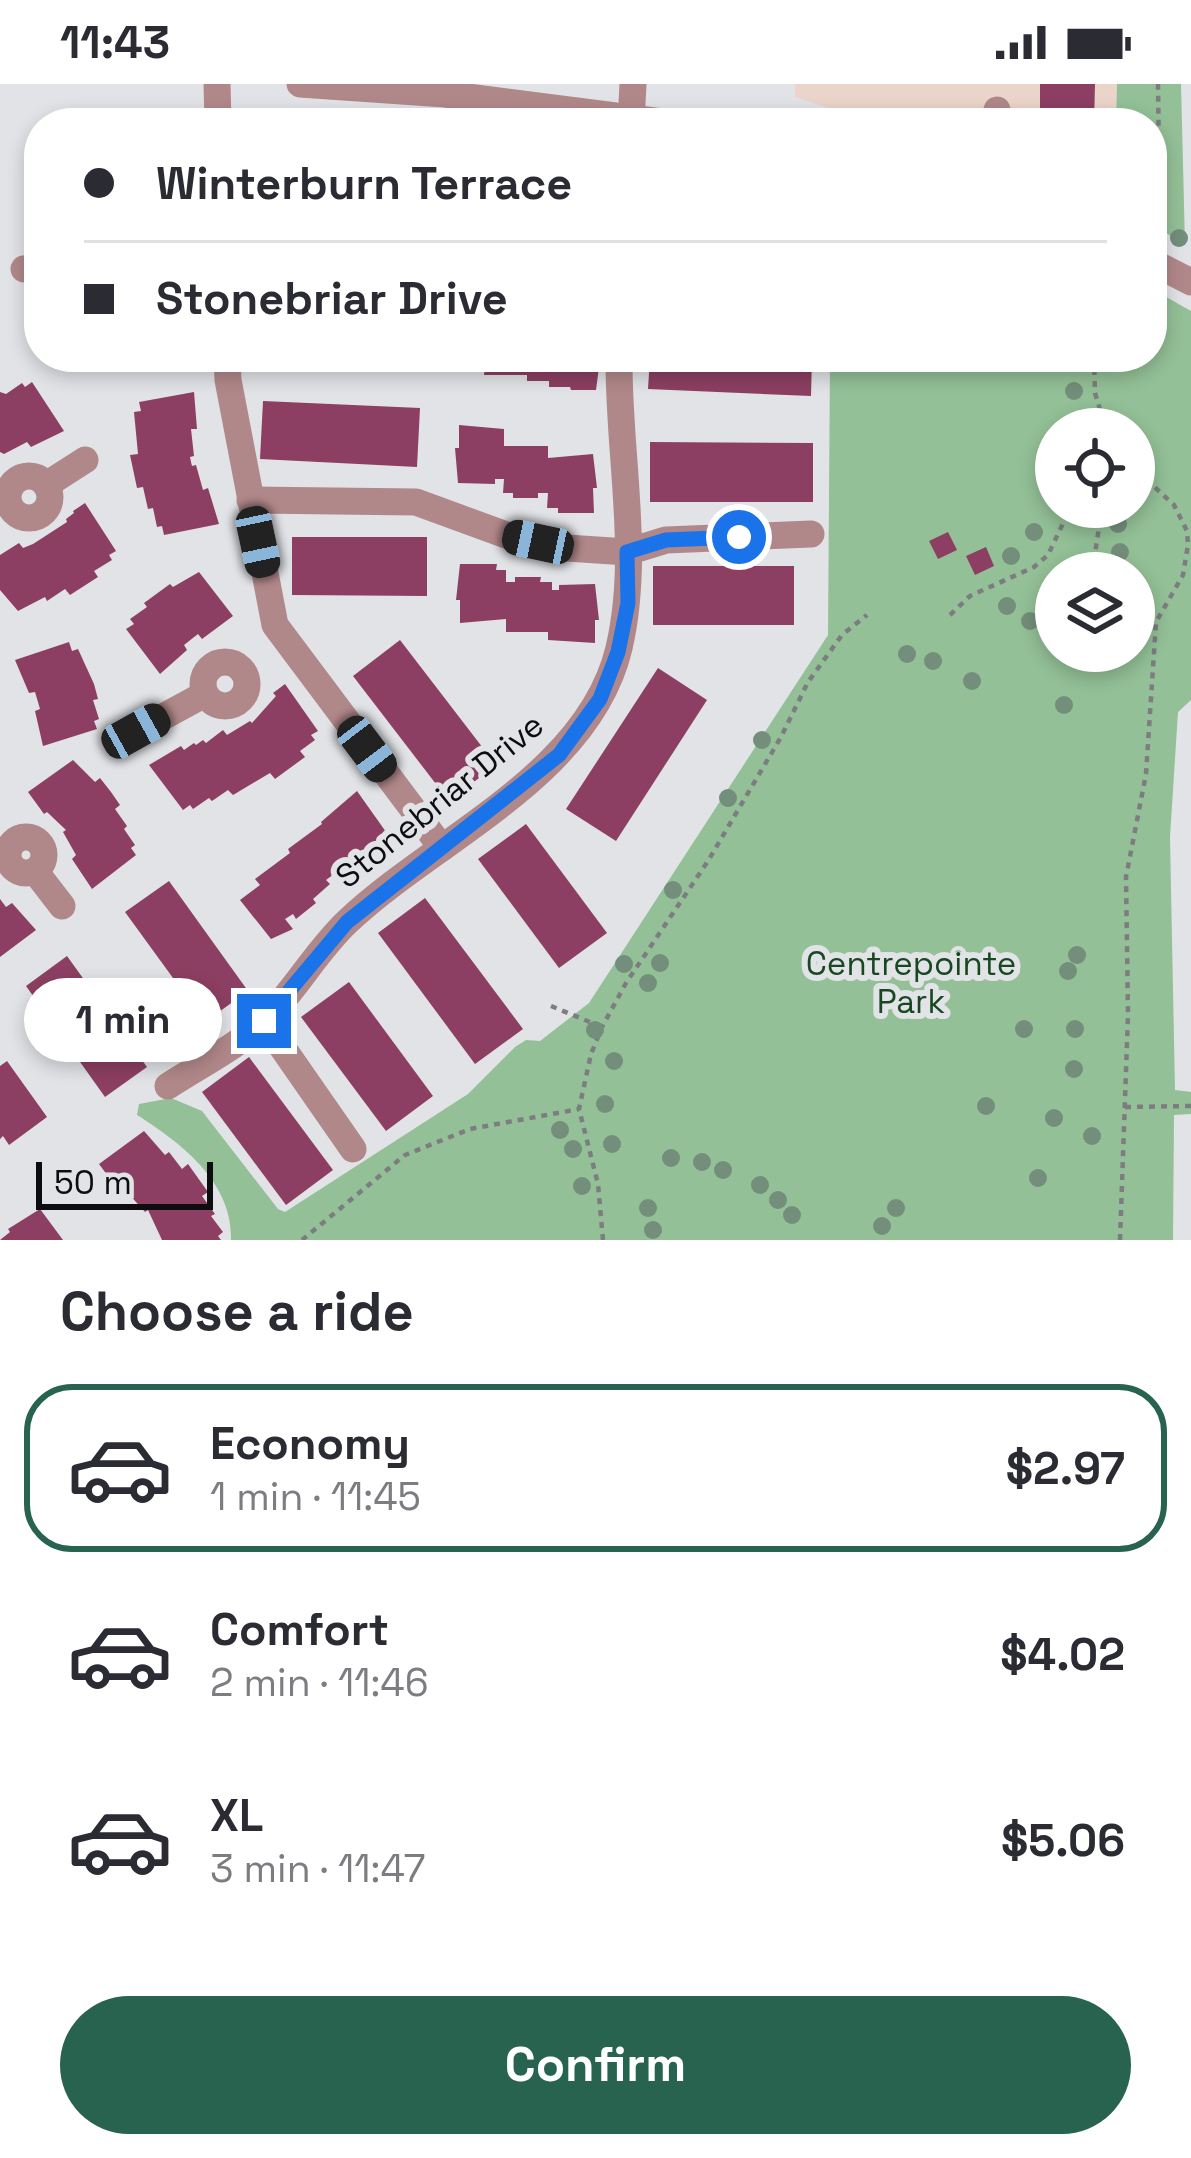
<!DOCTYPE html>
<meta charset="utf-8">
<style>
:root{--surface:#fff;--page:#f7f7f7;--text:#2b2b33;--muted:#7c7c81;--line:#e1e1e2;--accent:#27634e}
body{margin:0;font-family:"Space Grotesk",sans-serif;background:var(--page);color:var(--text);height:100vh;display:flex;flex-direction:column;font-size:45px;white-space:nowrap}
*{box-sizing:border-box;margin:0}
p{font-size:39px;color:var(--muted)}
.icon{flex:none;width:66px;height:66px;fill:none;stroke:currentColor;stroke-width:2;stroke-linecap:round;stroke-linejoin:round}
.map{position:relative;height:1156px;overflow:hidden}
.panel{display:flex;flex-direction:column;background:var(--surface);flex:1}
.panel>*{flex:none}
.guide{position:absolute;left:24px;top:24px;width:1143px;height:264px;border-radius:48px;box-shadow:0 6px 18px #0003;display:grid;align-content:center;height:264px;padding:0 60px;background:var(--surface)}
.controls{position:absolute;left:1035px;top:324px;display:grid;gap:24px}
.controls a{display:grid;place-items:center;width:120px;height:120px;border-radius:50%;background:var(--surface);box-shadow:0 6px 18px #0003;font-size:60px}
.scale{position:absolute;left:36px;bottom:30px;width:177px;box-sizing:border-box;padding-left:12px;border:6px solid #0d0d0f;border-top:0;font-size:33px;line-height:42px;white-space:nowrap;color:#0d0d0f;-webkit-text-stroke:9px #e2e3e7;paint-order:stroke}
.end{position:absolute;width:54px;height:54px;margin:-27px;border:15px solid #1a73e8;background:#fff;box-shadow:0 0 0 6px #fff}
.from{border-radius:50%}
.bubble{position:absolute;height:84px;border-radius:42px;background:var(--surface);box-shadow:0 6px 18px #0003;font-size:39px;font-weight:700;line-height:84px;text-align:center}
.car{position:absolute;width:36px;height:72px;margin:-36px -18px;border-radius:15px;box-shadow:0 0 9px 3px #0007;background:linear-gradient(#222 24%,#8ab4d8 0 40%,#222 0 76%,#8ab4d8 0 86%,#222 0)}
.guide b{display:flex;align-items:center;gap:42px;height:114px;font-size:45px}
.guide b+b{border-top:3px solid var(--line)}
.guide i{width:30px;height:30px;background:var(--text)}
ul{padding:0;list-style:none}
li{display:flex;align-items:center;gap:36px;height:168px;margin:0 24px 18px;padding:0 36px;border:6px solid transparent;border-radius:48px}
li div{flex:1}
li b{display:block;font-size:45px}
li em{font-style:normal;font-weight:700}
li.current{border-color:var(--accent)}
li>.icon{width:108px;height:108px;stroke-width:1.5}
h2{padding:0 60px;font-size:54px;line-height:144px}
.cta{display:flex;gap:24px;margin-top:auto;padding:24px 60px}
.cta a{flex:1;height:138px;border-radius:72px;background:var(--accent);color:#fff;font-size:48px;font-weight:700;line-height:138px;text-align:center}
.status{display:flex;justify-content:space-between;align-items:center;height:84px;padding:0 60px;background:var(--surface);direction:ltr}
.status svg{height:33px;fill:currentColor}
.map>svg:first-child{display:block}
.commercial{fill:#ebd4c9}
.green{fill:#93c096;fill-rule:evenodd}
.building{fill:#8c3f62}
.lines{fill:none;stroke-linecap:round;stroke-linejoin:round}
.path{stroke:#7d7d81;stroke-width:4.5;stroke-dasharray:6 6;stroke-linecap:butt}
.minor{stroke:#b1888a;stroke-width:27}
.tree{fill:#738e7a}
.route{stroke:#1a73e8;stroke-width:15}
.labels{text-anchor:middle;stroke-width:12;stroke-linejoin:round;paint-order:stroke}
.street-label{font-size:33px;fill:#0d0d0f;stroke:#e2e3e7}
.park-label{font-size:33px;fill:#184821;stroke:#e2e3e7}
</style>
<div class="status"><b>11:43</b><svg viewBox="0 0 49 12"><path d="M0 12V9h3v3zM5 12V6h3v6zM10 12V3h3v9zM15 12V0h3v12zM26 1h20v11H26zM47 4h2v5h-2z"/></svg></div>
<div class="map">
<svg width="1191" height="1156" viewBox="0 0 1191 1156">
<rect width="100%" height="100%" fill="#e2e3e7"/>
<path class="commercial" d="M 795,0 L 1117,0 L 1116,39 L 875,39 L 795,13 Z"/>
<g class="green">
<path d="M 1117,0 L 1181,0 L 1185,161 L 1152,140 L 1152,39 L 1116,39 Z"/>
<path d="M 1152,205 L 1191,227 L 1191,616 L 1178,628 L 1170,753 L 1175,1006 L 1191,1008 L 1191,1030 L 1174,1031 L 1173,1156 L 231,1156 C 233,1098 181,1059 137,1031 L 139,1020 L 171,1014 L 202,1027 L 278,1125 L 285,1128 L 468,1010 L 515,963 L 526,956 L 540,957 L 589,919 L 828,551 L 830,273 L 1152,273 ZM 1056,345 L 1134,345 L 1134,423 L 1056,423 ZM 1056,489 L 1134,489 L 1134,567 L 1056,567 Z"/>
</g>
<g class="building">
<path d="M 1040,0 L 1095,0 L 1094,39 L 1040,39 Z"/>
<path d="M 39,85 L 39,145 L 37,145 L 26,92 Z"/>
<path d="M 439,273 L 599,273 L 599,283 L 596,306 L 571,306 L 570,303 L 549,303 L 549,297 L 527,297 L 527,291 L 484,291 L 485,281 L 439,283 Z"/>
<path d="M 650,273 L 812,273 L 811,312 L 648,305 Z"/>
<path d="M 32,298 L 64,347 L 31,363 L 27,358 L 4,370 L 0,368 L 0,308 L 6,310 L 22,299 L 25,303 Z"/>
<path d="M 194,308 L 197,345 L 191,345 L 194,372 L 190,373 L 191,378 L 192,382 L 196,381 L 203,406 L 208,404 L 219,440 L 164,451 L 162,442 L 157,443 L 153,424 L 148,425 L 143,403 L 137,404 L 130,371 L 138,370 L 134,328 L 141,327 L 139,318 Z"/>
<path d="M 263,317 L 420,324 L 417,383 L 260,375 Z"/>
<path d="M 459,341 L 504,345 L 504,362 L 548,362 L 548,374 L 593,370 L 597,404 L 593,404 L 594,429 L 558,429 L 558,424 L 547,424 L 548,409 L 538,409 L 538,414 L 513,414 L 513,409 L 503,409 L 504,395 L 495,395 L 495,400 L 458,399 L 455,364 L 459,364 Z"/>
<path d="M 650,358 L 813,359 L 813,418 L 650,418 Z"/>
<path d="M 85,419 L 116,467 L 109,471 L 112,476 L 94,487 L 98,493 L 70,511 L 65,505 L 47,517 L 45,513 L 18,527 L 0,506 L 0,471 L 19,459 L 23,464 L 33,460 L 67,438 L 66,435 L 74,429 L 73,427 Z"/>
<path d="M 948,448 L 957,466 L 938,475 L 929,457 Z"/>
<path d="M 292,453 L 427,453 L 427,512 L 292,511 Z"/>
<path d="M 986,463 L 994,482 L 975,491 L 966,472 Z"/>
<path d="M 460,480 L 497,480 L 496,486 L 506,486 L 506,498 L 515,498 L 515,493 L 541,493 L 540,498 L 552,498 L 552,506 L 559,506 L 559,501 L 595,500 L 599,536 L 595,536 L 595,559 L 548,556 L 548,548 L 506,548 L 506,535 L 460,539 L 460,516 L 456,516 Z"/>
<rect x="653" y="482" width="141" height="59"/>
<path d="M 199,488 L 233,532 L 202,555 L 198,550 L 184,561 L 187,566 L 160,590 L 126,545 L 134,540 L 130,535 L 147,523 L 144,519 L 170,500 L 173,503 Z"/>
<path d="M 400,556 L 496,681 L 449,717 L 353,592 Z"/>
<path d="M 69,558 L 72,567 L 78,565 L 94,600 L 98,615 L 93,616 L 99,635 L 94,637 L 97,645 L 43,662 L 35,627 L 40,625 L 38,618 L 35,608 L 29,609 L 15,576 Z"/>
<path d="M 658,584 L 707,616 L 616,757 L 566,725 Z"/>
<path d="M 285,600 L 318,647 L 311,651 L 315,656 L 300,667 L 305,673 L 275,695 L 270,689 L 233,711 L 228,706 L 212,717 L 209,714 L 193,725 L 190,721 L 183,726 L 149,681 L 181,662 L 184,666 L 194,659 L 196,661 L 203,656 L 206,659 L 223,646 L 227,651 L 250,637 L 252,639 L 276,612 L 273,609 Z"/>
<path d="M 73,676 L 95,698 L 100,694 L 111,708 L 120,721 L 115,725 L 127,742 L 124,745 L 135,761 L 131,764 L 136,771 L 92,805 L 72,775 L 76,771 L 63,748 L 66,746 L 47,728 L 44,730 L 28,708 Z"/>
<path d="M 357,707 L 391,755 L 362,776 L 359,772 L 352,777 L 356,782 L 345,789 L 341,785 L 326,796 L 330,800 L 313,815 L 316,819 L 296,835 L 293,830 L 285,835 L 293,845 L 271,855 L 240,816 L 260,801 L 255,795 L 290,769 L 288,765 L 322,740 L 321,738 Z"/>
<path d="M 526,740 L 607,849 L 559,884 L 478,775 Z"/>
<path d="M 169,797 L 248,907 L 205,938 L 125,828 Z"/>
<path d="M 425,814 L 523,945 L 475,980 L 378,849 Z"/>
<path d="M 0,815 L 6,823 L 12,819 L 36,846 L 0,873 Z"/>
<path d="M 67,872 L 147,983 L 105,1013 L 26,902 Z"/>
<path d="M 349,898 L 433,1012 L 386,1047 L 301,933 Z"/>
<path d="M 249,973 L 333,1086 L 286,1121 L 202,1008 Z"/>
<path d="M 7,977 L 47,1033 L 9,1061 L 3,1052 L 0,1055 L 0,982 Z"/>
<path d="M 144,1047 L 165,1071 L 169,1068 L 182,1085 L 188,1080 L 208,1108 L 202,1112 L 215,1130 L 211,1132 L 223,1148 L 218,1152 L 221,1156 L 162,1156 L 148,1126 L 145,1128 L 127,1108 L 122,1111 L 99,1080 Z"/>
<path d="M 40,1125 L 63,1156 L 0,1156 L 10,1148 L 8,1145 Z"/>
</g>
<g class="lines">
<g class="path">
<path d="M 1152,113 L 1159,77 L 1158,0"/>
<path d="M 1094,273 L 1095,309 L 1106,345"/>
<path d="M 1092,489 L 1100,437 L 1096,423"/>
<path d="M 950,531 L 970,512 L 1034,483 L 1048,471 L 1066,433 L 1090,423"/>
<path d="M 1134,550 L 1155,539"/>
<path d="M 1092,581 L 1110,567"/>
<path d="M 551,922 L 602,943"/>
<path d="M 1125,1023 L 1191,1022"/>
<path d="M 302,1156 L 405,1071 L 470,1045 L 579,1025"/>
<path d="M 603,1156 L 598,1100 L 579,1025 L 591,970 L 602,943 L 626,899 L 708,777 L 781,653 L 808,598 L 842,551 L 867,531"/>
<path d="M 1120,1156 L 1128,931 L 1126,793 L 1146,690 L 1156,538 L 1183,491 L 1188,461 L 1187,447 L 1174,421 L 1134,384"/>
</g>
<g class="minor">
<path d="M 217,0 L 218,39"/>
<path d="M 300,0 L 445,10 L 670,39"/>
<path d="M 631,39 L 633,0"/>
<path d="M 993,39 L 997,26"/>
<path d="M 1152,178 L 1191,198"/>
<path d="M 24,185 L 39,183"/>
<path d="M 227,273 L 228,296 L 275,541 L 442,764"/>
<circle cx="29" cy="413" r="21"/>
<path d="M 46,401 L 85,376"/>
<path d="M 250,416 L 416,418 L 509,452 L 567,464 L 627,468 L 666,456 L 811,450"/>
<circle cx="225" cy="600" r="22"/>
<path d="M 137,647 L 205,610"/>
<circle cx="26" cy="771" r="18"/>
<path d="M 35,787 L 62,822"/>
<path d="M 264,937 L 353,1065"/>
<path d="M 168,1002 C 200,981 239,962 266,935 C 296,905 317,866 348,837 C 436,754 589,691 619,564 C 641,470 618,369 619,273"/>
</g>
</g>
<g class="tree">
<circle cx="1179" cy="154" r="9"/>
<circle cx="1074" cy="307" r="9"/>
<circle cx="1046" cy="383" r="9"/>
<circle cx="1118" cy="440" r="9"/>
<circle cx="1034" cy="448" r="9"/>
<circle cx="1120" cy="468" r="9"/>
<circle cx="1011" cy="472" r="9"/>
<circle cx="1007" cy="522" r="9"/>
<circle cx="1030" cy="537" r="9"/>
<circle cx="907" cy="570" r="9"/>
<circle cx="933" cy="577" r="9"/>
<circle cx="972" cy="597" r="9"/>
<circle cx="1064" cy="621" r="9"/>
<circle cx="762" cy="656" r="9"/>
<circle cx="728" cy="714" r="9"/>
<circle cx="673" cy="806" r="9"/>
<circle cx="1077" cy="871" r="9"/>
<circle cx="660" cy="879" r="9"/>
<circle cx="624" cy="880" r="9"/>
<circle cx="1068" cy="887" r="9"/>
<circle cx="648" cy="899" r="9"/>
<circle cx="1024" cy="945" r="9"/>
<circle cx="1075" cy="945" r="9"/>
<circle cx="595" cy="946" r="9"/>
<circle cx="614" cy="977" r="9"/>
<circle cx="1074" cy="985" r="9"/>
<circle cx="605" cy="1020" r="9"/>
<circle cx="986" cy="1022" r="9"/>
<circle cx="1054" cy="1034" r="9"/>
<circle cx="560" cy="1046" r="9"/>
<circle cx="1092" cy="1052" r="9"/>
<circle cx="612" cy="1060" r="9"/>
<circle cx="573" cy="1065" r="9"/>
<circle cx="671" cy="1074" r="9"/>
<circle cx="702" cy="1078" r="9"/>
<circle cx="723" cy="1086" r="9"/>
<circle cx="1038" cy="1094" r="9"/>
<circle cx="760" cy="1101" r="9"/>
<circle cx="582" cy="1102" r="9"/>
<circle cx="778" cy="1116" r="9"/>
<circle cx="648" cy="1124" r="9"/>
<circle cx="896" cy="1124" r="9"/>
<circle cx="792" cy="1131" r="9"/>
<circle cx="882" cy="1142" r="9"/>
<circle cx="653" cy="1146" r="9"/>
</g>
<g class="lines">
<path class="route" d="M 264,937 L 347,838 L 559,671 L 600,615 L 618,568 L 628,519 L 627,468 L 666,456 L 739,453"/>
</g>
<g class="labels">
<g class="street-label">
<text transform="translate(439 716) rotate(-39)" y="12">Stonebriar Drive</text>
</g>
<g class="park-label">
<text x="911" y="891">Centrepointe<tspan x="911" dy="38">Park</tspan></text>
</g>
</g>
</svg>
<div class="controls">
<a><svg class="icon" aria-label="locate" viewBox="0 0 24 24"><circle cx="12" cy="12" r="6"/><path d="M12 2v4M12 18v4M2 12h4M18 12h4"/></svg></a>
<a><svg class="icon" aria-label="layers" viewBox="0 0 24 24"><path d="M12 4l9 5-9 5-9-5zM3 14l9 5 9-5"/></svg></a>
</div>
<div class="scale">50 m</div>
<i class="end from" style="left:739px;top:453px"></i>
<i class="end" style="left:264px;top:937px"></i>
<div class="bubble" style="left:24px;top:894px;width:198px">1 min</div>
<i class="car" style="left:258px;top:458px;rotate:168deg"></i>
<i class="car" style="left:538px;top:458px;rotate:282deg"></i>
<i class="car" style="left:136px;top:647px;rotate:61deg"></i>
<i class="car" style="left:367px;top:665px;rotate:143deg"></i>
<div class="guide">
<b><i class="from"></i>Winterburn Terrace</b>
<b><i></i>Stonebriar Drive</b>
</div>
</div>
<section class="panel">
<h2>Choose a ride</h2>
<ul>
<li class="current"><svg class="icon" aria-label="car" viewBox="0 0 24 24"><path d="M5 17H2v-5l4-1 3-4h7l3 4 3 1v5h-3M9 17h6M6 11h13"/><circle cx="7" cy="17" r="2"/><circle cx="17" cy="17" r="2"/></svg><div><b>Economy</b><p>1 min · 11:45</p></div><em>$2.97</em></li>
<li><svg class="icon" aria-label="car" viewBox="0 0 24 24"><path d="M5 17H2v-5l4-1 3-4h7l3 4 3 1v5h-3M9 17h6M6 11h13"/><circle cx="7" cy="17" r="2"/><circle cx="17" cy="17" r="2"/></svg><div><b>Comfort</b><p>2 min · 11:46</p></div><em>$4.02</em></li>
<li><svg class="icon" aria-label="car" viewBox="0 0 24 24"><path d="M5 17H2v-5l4-1 3-4h7l3 4 3 1v5h-3M9 17h6M6 11h13"/><circle cx="7" cy="17" r="2"/><circle cx="17" cy="17" r="2"/></svg><div><b>XL</b><p>3 min · 11:47</p></div><em>$5.06</em></li>
</ul>
<div class="cta"><a>Confirm</a></div>
</section>
